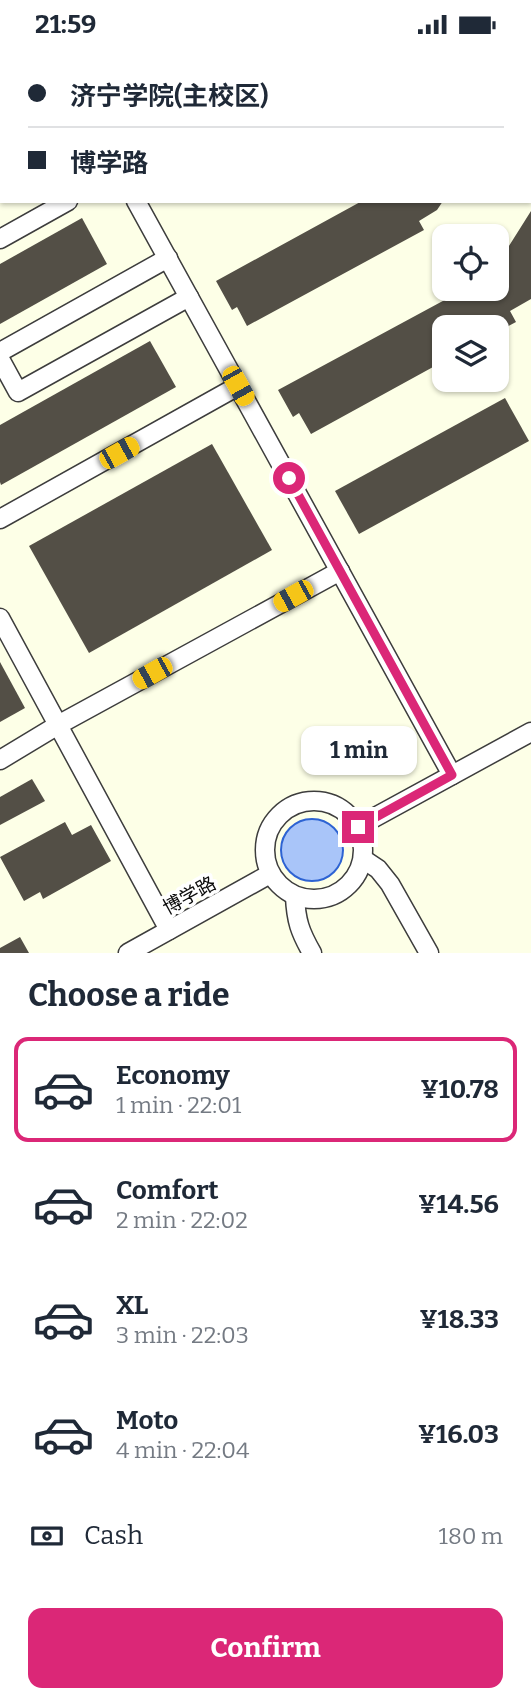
<!DOCTYPE html>
<meta charset="utf-8">
<style>
:root{--surface:#fff;--page:#f2f2f3;--text:#1f2937;--muted:#747a83;--line:#e0e1e3;--accent:#db2777}
body{margin:0;font-family:Bitter,"Noto Sans SC",serif;background:var(--page);color:var(--text);height:100vh;display:flex;flex-direction:column;font-size:26px;white-space:nowrap}
*{box-sizing:border-box;margin:0}
p{font-size:23px;color:var(--muted)}
.icon{flex:none;width:38px;height:38px;fill:none;stroke:currentColor;stroke-width:2;stroke-linecap:round;stroke-linejoin:round}
.map{position:relative;height:904px;overflow:hidden}
.panel{display:flex;flex-direction:column;background:var(--surface);flex:1}
.panel>*{flex:none}
.hud{position:absolute;left:0px;top:0px;width:532px;height:154px;box-shadow:0 2px 5px #0004;display:grid;align-content:center;height:154px;padding:0 28px;background:var(--surface)}
.controls{position:absolute;left:432px;top:175px;display:grid;gap:14px}
.controls a{display:grid;place-items:center;width:77px;height:77px;border-radius:14px;background:var(--surface);box-shadow:0 2px 5px #0004;font-size:35px}
.end{position:absolute;width:32px;height:32px;margin:-16px;border:9px solid #db2777;background:#fff;box-shadow:0 0 0 4px #fff}
.from{border-radius:50%}
.bubble{position:absolute;height:49px;border-radius:14px;background:var(--surface);box-shadow:0 2px 5px #0004;font-size:23px;font-weight:700;line-height:49px;text-align:center}
.car{position:absolute;width:21px;height:42px;margin:-21px -10px;border-radius:9px;box-shadow:0 0 5px 2px #0007;background:linear-gradient(#f5c518 24%,#345 0 40%,#f5c518 0 76%,#345 0 86%,#f5c518 0)}
.hud b{display:flex;align-items:center;gap:24px;height:66px;font-size:26px}
.hud b+b{border-top:2px solid var(--line)}
.hud i{width:18px;height:18px;background:var(--text)}
ul{padding:0;list-style:none}
li{display:flex;align-items:center;gap:21px;height:105px;margin:0 14px 10px;padding:0 14px;border:4px solid transparent;border-radius:14px}
li div{flex:1}
li b{display:block;font-size:26px}
li em{font-style:normal;font-weight:700}
li.current{border-color:var(--accent)}
li>.icon{width:63px;height:63px;stroke-width:1.5}
h2{padding:0 28px;font-size:32px;line-height:84px}
.pay{display:flex;align-items:center;gap:18px;height:77px;padding:0 28px;font-size:26px}
.pay p{margin-inline-start:auto}
.action{display:flex;gap:14px;margin-top:auto;padding:14px 28px}
.action a{flex:1;height:80px;border-radius:14px;background:var(--accent);color:#fff;font-size:28px;font-weight:700;line-height:80px;text-align:center}
.status{display:flex;justify-content:space-between;align-items:center;height:49px;padding:0 35px;background:var(--surface);direction:ltr}
.status svg{height:19px;fill:currentColor}
.map>svg:first-child{display:block}
.water{fill:#a9c5f9;stroke:#2d63d3;stroke-width:2}
.building{fill:#534f46}
.lines{fill:none;stroke-linecap:round;stroke-linejoin:round}
.minor-casing{stroke:#3d3d3d;stroke-width:21}
.minor{stroke:#fff;stroke-width:18}
.route{stroke:#db2777;stroke-width:9}
.labels{text-anchor:middle;stroke-width:7;stroke-linejoin:round;paint-order:stroke}
.street-label{font-size:19px;fill:#0a0a0a;stroke:#fff}
</style>
<div class="status"><b>21:59</b><svg viewBox="0 0 49 12"><path d="M0 12V9h3v3zM5 12V6h3v6zM10 12V3h3v9zM15 12V0h3v12zM26 1h20v11H26zM47 4h2v5h-2z"/></svg></div>
<div class="map">
<svg width="531" height="904" viewBox="0 0 531 904">
<rect width="100%" height="100%" fill="#fdffe7"/>
<circle class="water" cx="312" cy="801" r="31"/>
<g class="building">
<path d="M 362,152 L 443,152 L 437,161 L 419,172 L 424,181 L 247,277 L 237,258 L 232,261 L 216,232 Z"/>
<path d="M 531,162 L 531,250 L 510,262 L 516,273 L 497,283 L 497,278 L 444,278 L 444,312 L 311,385 L 299,364 L 293,368 L 278,341 L 465,240 L 497,240 L 497,216 Z"/>
<path d="M 82,169 L 107,215 L 0,275 L 0,215 Z"/>
<path d="M 150,292 L 176,338 L 1,436 L 0,433 L 0,376 Z"/>
<path d="M 505,349 L 529,392 L 359,485 L 335,442 Z"/>
<path d="M 212,395 L 272,501 L 89,604 L 29,497 Z"/>
<path d="M 0,613 L 25,659 L 0,673 Z"/>
<path d="M 32,730 L 45,752 L 0,776 L 0,748 Z"/>
<path d="M 65,773 L 72,786 L 91,776 L 111,812 L 43,850 L 40,843 L 24,852 L 0,808 Z"/>
<path d="M 20,888 L 29,904 L 0,904 L 0,899 Z"/>
</g>
<g class="lines">
<g class="minor-casing">
<g id="minor">
<path d="M 53,0 L 53,2"/>
<path d="M 0,33 L 2,32"/>
<path d="M 136,152 L 452,726"/>
<path d="M 0,190 L 68,152"/>
<path d="M 0,303 L 168,209"/>
<path d="M 0,310 L 18,343 L 189,248"/>
<path d="M 0,470 L 238,337"/>
<path d="M 0,569 L 169,881"/>
<path d="M 0,711 L 58,676 L 340,522"/>
<circle cx="314" cy="801" r="49"/>
<path d="M 357,778 L 531,683"/>
<path d="M 363,810 L 378,820 L 390,835 L 429,904"/>
<path d="M 295,847 C 296,872 300,883 312,904"/>
<path d="M 128,904 L 270,825"/>
</g>
</g>
<use href="#minor" class="minor"/>
</g>
<g class="lines">
<path class="route" d="M 289,429 L 452,726 L 358,778"/>
</g>
<g class="labels">
<g class="street-label">
<text transform="translate(189 846) rotate(-29)" y="7">博学路</text>
</g>
</g>
</svg>
<div class="controls">
<a><svg class="icon" aria-label="locate" viewBox="0 0 24 24"><circle cx="12" cy="12" r="6"/><path d="M12 2v4M12 18v4M2 12h4M18 12h4"/></svg></a>
<a><svg class="icon" aria-label="layers" viewBox="0 0 24 24"><path d="M12 4l9 5-9 5-9-5zM3 14l9 5 9-5"/></svg></a>
</div>
<i class="end from" style="left:289px;top:429px"></i>
<i class="end" style="left:358px;top:778px"></i>
<div class="bubble" style="left:301px;top:677px;width:116px">1 min</div>
<i class="car" style="left:238px;top:337px;rotate:151deg"></i>
<i class="car" style="left:119px;top:404px;rotate:61deg"></i>
<i class="car" style="left:293px;top:547px;rotate:241deg"></i>
<i class="car" style="left:152px;top:624px;rotate:241deg"></i>
<div class="hud">
<b><i class="from"></i>济宁学院(主校区)</b>
<b><i></i>博学路</b>
</div>
</div>
<section class="panel">
<h2>Choose a ride</h2>
<ul>
<li class="current"><svg class="icon" aria-label="car" viewBox="0 0 24 24"><path d="M5 17H2v-5l4-1 3-4h7l3 4 3 1v5h-3M9 17h6M6 11h13"/><circle cx="7" cy="17" r="2"/><circle cx="17" cy="17" r="2"/></svg><div><b>Economy</b><p>1 min · 22:01</p></div><em>¥10.78</em></li>
<li><svg class="icon" aria-label="car" viewBox="0 0 24 24"><path d="M5 17H2v-5l4-1 3-4h7l3 4 3 1v5h-3M9 17h6M6 11h13"/><circle cx="7" cy="17" r="2"/><circle cx="17" cy="17" r="2"/></svg><div><b>Comfort</b><p>2 min · 22:02</p></div><em>¥14.56</em></li>
<li><svg class="icon" aria-label="car" viewBox="0 0 24 24"><path d="M5 17H2v-5l4-1 3-4h7l3 4 3 1v5h-3M9 17h6M6 11h13"/><circle cx="7" cy="17" r="2"/><circle cx="17" cy="17" r="2"/></svg><div><b>XL</b><p>3 min · 22:03</p></div><em>¥18.33</em></li>
<li><svg class="icon" aria-label="car" viewBox="0 0 24 24"><path d="M5 17H2v-5l4-1 3-4h7l3 4 3 1v5h-3M9 17h6M6 11h13"/><circle cx="7" cy="17" r="2"/><circle cx="17" cy="17" r="2"/></svg><div><b>Moto</b><p>4 min · 22:04</p></div><em>¥16.03</em></li>
</ul>
<div class="pay"><svg class="icon" aria-label="cash" viewBox="0 0 24 24"><path d="M3 7h18v10H3z"/><circle cx="12" cy="12" r="2"/></svg>Cash<p>180 m</p></div>
<div class="action"><a>Confirm</a></div>
</section>
